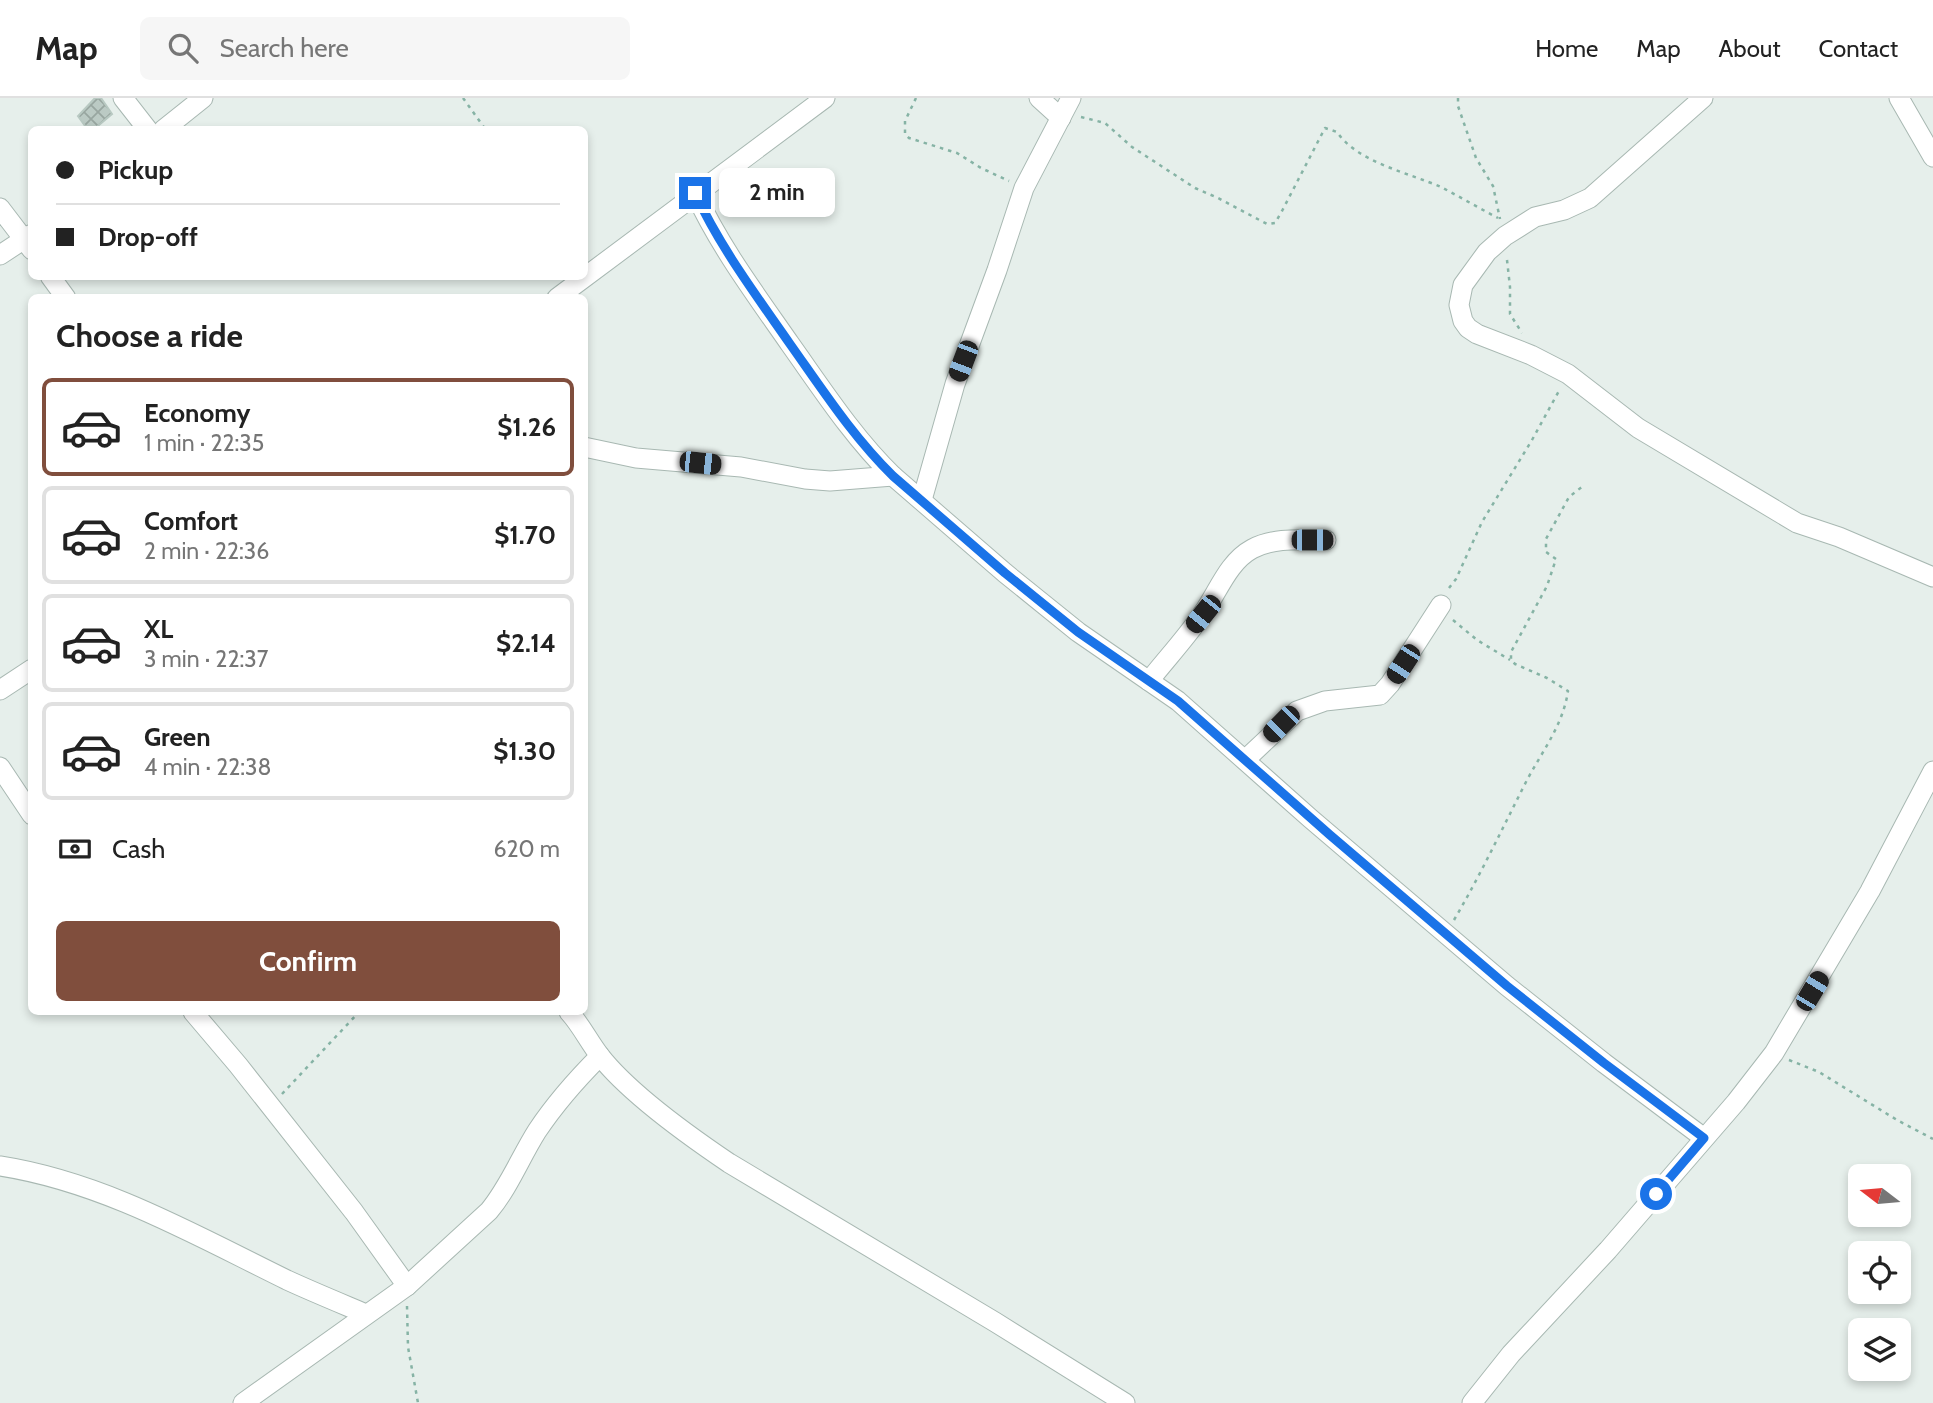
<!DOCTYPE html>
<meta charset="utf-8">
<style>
:root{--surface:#fff;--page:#f6f6f6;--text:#222;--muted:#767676;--line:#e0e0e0;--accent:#804e3d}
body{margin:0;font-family:Cabin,sans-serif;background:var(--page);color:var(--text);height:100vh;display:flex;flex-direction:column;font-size:26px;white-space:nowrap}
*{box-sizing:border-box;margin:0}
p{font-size:23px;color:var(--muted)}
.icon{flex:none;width:38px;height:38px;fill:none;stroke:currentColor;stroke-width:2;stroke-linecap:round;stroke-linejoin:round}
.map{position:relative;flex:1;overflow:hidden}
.sheet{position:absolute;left:28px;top:196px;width:560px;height:721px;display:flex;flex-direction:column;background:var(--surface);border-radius:10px;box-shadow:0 4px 10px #0003}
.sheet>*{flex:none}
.top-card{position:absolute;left:28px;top:28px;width:560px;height:154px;border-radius:10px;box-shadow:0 4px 10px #0003;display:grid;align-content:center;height:154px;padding:0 28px;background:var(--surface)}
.needle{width:46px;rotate:286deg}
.controls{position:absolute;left:1848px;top:1066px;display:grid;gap:14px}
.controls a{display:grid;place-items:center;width:63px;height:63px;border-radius:10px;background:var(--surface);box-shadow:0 4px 10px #0003;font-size:35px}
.end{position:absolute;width:32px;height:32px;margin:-16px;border:9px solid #1a73e8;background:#fff;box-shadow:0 0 0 4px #fff}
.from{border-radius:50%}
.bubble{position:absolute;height:49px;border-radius:10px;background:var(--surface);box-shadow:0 4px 10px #0003;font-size:23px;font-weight:800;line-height:49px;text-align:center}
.car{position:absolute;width:21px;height:42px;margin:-21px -10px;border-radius:9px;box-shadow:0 0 5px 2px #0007;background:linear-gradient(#222 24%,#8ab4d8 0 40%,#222 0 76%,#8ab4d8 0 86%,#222 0)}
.top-card b{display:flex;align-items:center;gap:24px;height:66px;font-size:26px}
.top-card b+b{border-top:2px solid var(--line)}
.top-card i{width:18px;height:18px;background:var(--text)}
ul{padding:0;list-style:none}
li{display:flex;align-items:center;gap:21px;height:98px;margin:0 14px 10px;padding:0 14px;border:4px solid var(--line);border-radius:10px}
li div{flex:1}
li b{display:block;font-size:26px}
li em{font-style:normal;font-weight:800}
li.current{border-color:var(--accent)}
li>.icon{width:63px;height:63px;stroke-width:1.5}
h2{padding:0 28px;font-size:32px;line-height:84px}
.pay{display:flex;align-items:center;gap:18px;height:77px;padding:0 28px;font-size:26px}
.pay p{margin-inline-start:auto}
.button{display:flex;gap:14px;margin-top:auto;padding:14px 28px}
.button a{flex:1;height:80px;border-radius:10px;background:var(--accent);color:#fff;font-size:28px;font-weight:800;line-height:80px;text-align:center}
header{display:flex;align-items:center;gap:42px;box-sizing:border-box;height:98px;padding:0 35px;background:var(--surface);border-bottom:2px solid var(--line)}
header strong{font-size:33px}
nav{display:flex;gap:38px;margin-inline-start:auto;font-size:24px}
.search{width:490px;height:63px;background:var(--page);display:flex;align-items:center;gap:18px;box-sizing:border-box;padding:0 24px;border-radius:10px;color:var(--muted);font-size:26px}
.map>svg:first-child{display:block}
.building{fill:url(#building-cross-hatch);stroke:#b8c9c2;stroke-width:2}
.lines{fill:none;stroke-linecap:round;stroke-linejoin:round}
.street-casing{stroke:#a8b8b2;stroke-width:21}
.path{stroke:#86b3a5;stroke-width:2.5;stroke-dasharray:3.5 5;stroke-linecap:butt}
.street{stroke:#fff;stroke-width:19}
.route{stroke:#1a73e8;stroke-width:9}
</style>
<header>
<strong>Map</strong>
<div class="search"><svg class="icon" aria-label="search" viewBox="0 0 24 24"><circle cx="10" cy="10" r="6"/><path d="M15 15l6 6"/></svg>Search here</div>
<nav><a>Home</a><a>Map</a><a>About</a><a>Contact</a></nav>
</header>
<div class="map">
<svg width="1933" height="1305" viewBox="0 0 1933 1305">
<defs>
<pattern id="building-cross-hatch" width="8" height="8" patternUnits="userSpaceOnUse" patternTransform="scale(1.75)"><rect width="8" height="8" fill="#bbcac4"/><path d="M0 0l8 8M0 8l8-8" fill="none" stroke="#98a6a0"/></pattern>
</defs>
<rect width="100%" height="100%" fill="#e6efeb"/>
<path class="building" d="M 95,0 L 101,0 L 112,16 L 93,32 L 88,32 L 78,18 Z"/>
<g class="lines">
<g class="street-casing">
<g id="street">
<path d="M 123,0 L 148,32"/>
<path d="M 1039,0 L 1061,20"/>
<path d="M 1703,0 L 1590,100 L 1564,112 L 1535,119 L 1505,138 L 1487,154 L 1463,187 L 1459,207 L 1463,223 L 1468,230 L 1477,236 L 1531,257 L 1568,276 L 1638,330 L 1797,425 L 1839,439 L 1933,479"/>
<path d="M 1899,0 L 1933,59"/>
<path d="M 163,32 L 203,0"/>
<path d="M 695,95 C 720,149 756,197 790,246 C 822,291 853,339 893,378 L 1005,475 L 1078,534 L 1178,603 L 1311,721 L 1507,888 L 1604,965 L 1704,1040"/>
<path d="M 0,110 L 32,152"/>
<path d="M 0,157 L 32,136"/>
<path d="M 50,178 L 66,200"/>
<path d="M 557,200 L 825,0"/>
<path d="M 584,349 L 636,360 L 741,369 L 805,381 L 830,383 L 893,378"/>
<path d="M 922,402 L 955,286 L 997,172 L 1024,90 L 1071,0"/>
<path d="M 1149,583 C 1167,560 1187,539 1203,515 C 1218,494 1228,464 1252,451 C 1274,439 1302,442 1326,442"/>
<path d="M 0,592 L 32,571"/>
<path d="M 1245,662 L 1297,613 L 1325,603 L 1380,597 L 1390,586 L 1441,507"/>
<path d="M 0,669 L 32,717"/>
<path d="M 193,914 L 238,967 L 354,1114 L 407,1188"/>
<path d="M 569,914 C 581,927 589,944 600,958 C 629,995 689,1038 729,1065 L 995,1224 L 1125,1305"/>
<path d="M 0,1068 C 103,1084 195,1137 287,1182 C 313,1194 340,1205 366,1216"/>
<path d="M 243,1305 L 407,1188 L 489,1113 C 509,1089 520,1060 537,1033 C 555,1006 577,981 600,958"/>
<path d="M 1472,1305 L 1511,1256 L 1608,1152 L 1736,1004 L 1774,955 L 1870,793 L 1933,673"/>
</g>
</g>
<g class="path">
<path d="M 463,0 L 486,32"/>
<path d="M 916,0 L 905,23 L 905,36 L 909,40 L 957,55 L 981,70 L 1009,83"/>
<path d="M 1458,0 L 1458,8 L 1476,60 L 1493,88 L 1500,121"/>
<path d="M 1081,19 L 1105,25 L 1132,49 L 1195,90 L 1218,100 L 1267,126 L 1275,125 L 1282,113 L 1325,30 L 1337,34 C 1357,64 1409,75 1441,89 C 1460,99 1479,110 1498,120"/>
<path d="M 1507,162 L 1510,189 L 1510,216 L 1522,235"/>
<path d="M 1449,490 L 1456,481 L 1482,424 L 1532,342 L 1560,291"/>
<path d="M 1453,522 L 1477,542 L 1510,562"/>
<path d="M 1454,822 C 1481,776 1503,729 1527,682 C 1543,652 1563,627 1568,593 L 1547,580 L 1515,566 L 1511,562 L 1511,554 L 1547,488 L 1556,461 L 1546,454 L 1546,441 L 1569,399 L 1583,388"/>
<path d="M 1789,962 L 1819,974 L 1897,1022 L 1933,1041"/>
<path d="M 282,996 L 359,914"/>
<path d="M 407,1208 L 408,1249 L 418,1305"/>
</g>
<use href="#street" class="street"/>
</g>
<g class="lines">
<path class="route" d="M 695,95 C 720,149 756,197 790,246 C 822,291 853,339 893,378 L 1005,475 L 1078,534 L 1178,603 L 1330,737 L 1507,888 L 1604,965 L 1704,1040 L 1656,1096"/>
</g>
</svg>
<div class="controls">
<a><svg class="needle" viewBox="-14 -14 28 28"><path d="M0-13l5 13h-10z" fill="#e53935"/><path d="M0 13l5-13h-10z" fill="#767676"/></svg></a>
<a><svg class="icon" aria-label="locate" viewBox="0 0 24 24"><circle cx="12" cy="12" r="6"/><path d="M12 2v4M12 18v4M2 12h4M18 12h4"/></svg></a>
<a><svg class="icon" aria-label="layers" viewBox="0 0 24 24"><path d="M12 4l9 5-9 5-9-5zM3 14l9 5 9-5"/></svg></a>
</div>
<i class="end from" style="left:1656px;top:1096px"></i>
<i class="end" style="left:695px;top:95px"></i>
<div class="bubble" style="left:719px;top:70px;width:116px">2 min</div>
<i class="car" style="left:963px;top:263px;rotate:201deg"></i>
<i class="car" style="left:700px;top:365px;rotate:96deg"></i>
<i class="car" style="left:1312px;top:442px;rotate:90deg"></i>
<i class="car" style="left:1203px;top:516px;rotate:219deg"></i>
<i class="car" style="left:1403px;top:566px;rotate:213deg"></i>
<i class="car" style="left:1281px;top:626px;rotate:225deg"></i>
<i class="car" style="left:1812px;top:893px;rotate:31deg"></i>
<div class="top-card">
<b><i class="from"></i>Pickup</b>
<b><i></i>Drop-off</b>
</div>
<section class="sheet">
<h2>Choose a ride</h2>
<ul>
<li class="current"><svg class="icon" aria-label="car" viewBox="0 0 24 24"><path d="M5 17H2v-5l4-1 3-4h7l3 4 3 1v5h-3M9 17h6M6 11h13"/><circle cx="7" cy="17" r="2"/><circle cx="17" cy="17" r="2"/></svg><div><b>Economy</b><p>1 min · 22:35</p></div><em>$1.26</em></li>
<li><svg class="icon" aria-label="car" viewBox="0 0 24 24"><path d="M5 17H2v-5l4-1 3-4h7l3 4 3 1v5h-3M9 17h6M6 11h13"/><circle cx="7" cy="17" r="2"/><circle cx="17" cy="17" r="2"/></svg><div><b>Comfort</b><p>2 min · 22:36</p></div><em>$1.70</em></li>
<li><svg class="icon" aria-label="car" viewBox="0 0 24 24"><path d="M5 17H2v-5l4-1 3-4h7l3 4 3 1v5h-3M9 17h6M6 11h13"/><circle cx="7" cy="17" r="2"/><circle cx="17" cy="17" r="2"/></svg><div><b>XL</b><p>3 min · 22:37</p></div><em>$2.14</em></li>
<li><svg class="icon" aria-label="car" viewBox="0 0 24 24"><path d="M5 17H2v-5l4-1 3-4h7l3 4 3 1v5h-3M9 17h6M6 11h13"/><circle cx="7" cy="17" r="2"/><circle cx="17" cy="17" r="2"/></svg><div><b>Green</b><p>4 min · 22:38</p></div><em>$1.30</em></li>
</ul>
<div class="pay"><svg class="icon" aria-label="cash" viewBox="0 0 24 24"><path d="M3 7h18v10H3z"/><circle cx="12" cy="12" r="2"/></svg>Cash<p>620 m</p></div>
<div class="button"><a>Confirm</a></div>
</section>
</div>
